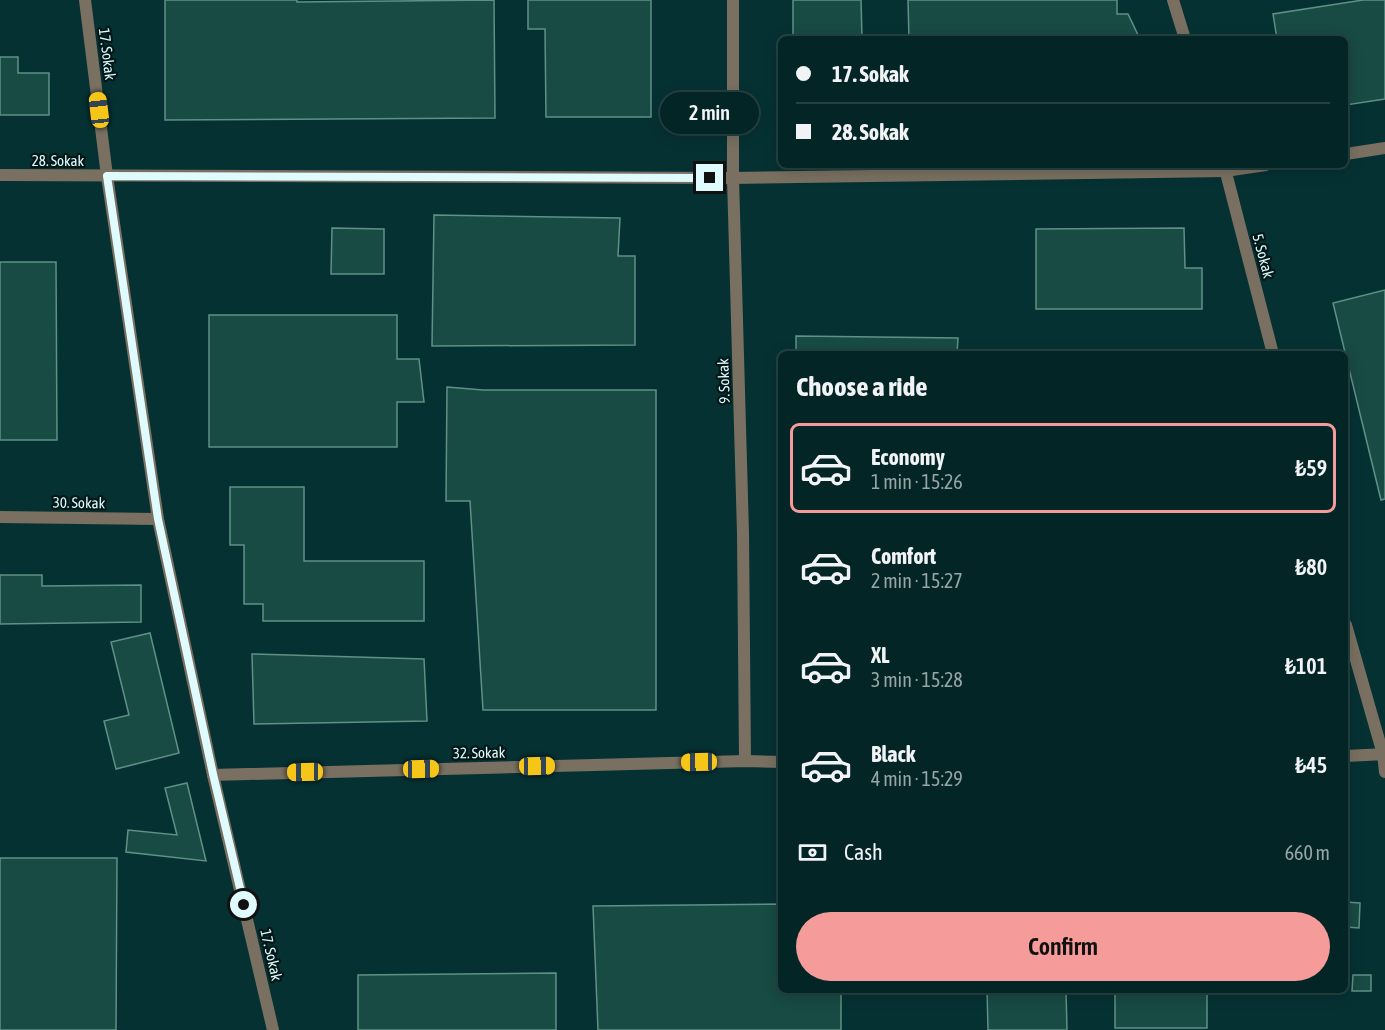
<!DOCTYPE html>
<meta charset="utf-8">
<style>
:root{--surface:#042526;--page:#0d2d2e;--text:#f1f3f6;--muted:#97a5a7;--line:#254243;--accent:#f59b9a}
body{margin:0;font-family:"Asap Condensed",sans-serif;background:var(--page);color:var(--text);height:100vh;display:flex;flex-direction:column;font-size:22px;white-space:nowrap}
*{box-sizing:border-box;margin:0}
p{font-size:20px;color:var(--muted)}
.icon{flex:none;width:33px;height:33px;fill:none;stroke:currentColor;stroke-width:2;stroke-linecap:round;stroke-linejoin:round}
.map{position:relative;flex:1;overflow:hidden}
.panel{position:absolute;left:778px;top:351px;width:570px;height:642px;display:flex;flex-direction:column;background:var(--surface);border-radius:9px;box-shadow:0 3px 15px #0003,0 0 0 2px var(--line)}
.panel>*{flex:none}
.guide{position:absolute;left:778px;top:36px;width:570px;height:132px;border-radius:9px;box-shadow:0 3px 15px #0003,0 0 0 2px var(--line);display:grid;align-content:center;height:132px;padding:0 18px;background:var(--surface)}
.end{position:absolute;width:27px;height:27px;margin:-14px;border:8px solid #e0fbfd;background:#111;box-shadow:0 0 0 3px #111}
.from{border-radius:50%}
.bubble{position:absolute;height:42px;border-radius:21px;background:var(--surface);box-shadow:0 3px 15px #0003,0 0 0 2px var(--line);font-size:20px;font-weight:600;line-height:42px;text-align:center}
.car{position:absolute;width:18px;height:36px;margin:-18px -9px;border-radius:8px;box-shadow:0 0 4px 2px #0007;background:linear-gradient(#f5c518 24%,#345 0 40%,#f5c518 0 76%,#345 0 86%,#f5c518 0)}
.guide b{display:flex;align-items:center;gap:21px;height:57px;font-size:22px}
.guide b+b{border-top:2px solid var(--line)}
.guide i{width:15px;height:15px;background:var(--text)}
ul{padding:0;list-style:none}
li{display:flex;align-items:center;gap:18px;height:90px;margin:0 12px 9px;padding:0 6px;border:3px solid transparent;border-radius:9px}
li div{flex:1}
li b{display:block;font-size:22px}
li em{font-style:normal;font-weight:600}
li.current{border-color:var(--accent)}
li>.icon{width:54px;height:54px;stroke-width:1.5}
h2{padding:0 18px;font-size:27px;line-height:72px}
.pay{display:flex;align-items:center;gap:15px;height:66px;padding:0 18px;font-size:22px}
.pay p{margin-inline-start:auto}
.button{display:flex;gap:12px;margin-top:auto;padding:12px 18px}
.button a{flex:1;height:69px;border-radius:36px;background:var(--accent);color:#111;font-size:24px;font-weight:600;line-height:69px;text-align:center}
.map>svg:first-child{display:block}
.building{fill:#174b43;stroke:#5f9187;stroke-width:1.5}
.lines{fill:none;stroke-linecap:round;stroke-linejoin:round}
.minor{stroke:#797061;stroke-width:12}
.route{stroke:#e0fbfd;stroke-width:8}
.labels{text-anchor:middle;stroke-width:4.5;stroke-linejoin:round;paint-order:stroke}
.street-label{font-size:15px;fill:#e0fbfd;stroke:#021718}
</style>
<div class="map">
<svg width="1385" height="1030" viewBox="0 0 1385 1030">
<rect width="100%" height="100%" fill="#063133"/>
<g class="building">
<path d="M 165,0 L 297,0 L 297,2 L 494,0 L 495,118 L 165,120 Z"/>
<path d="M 528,0 L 651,0 L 651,117 L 546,117 L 545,29 L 528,29 Z"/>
<path d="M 793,0 L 861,0 L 862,39 L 793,39 Z"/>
<path d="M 908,0 L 1117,0 L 1117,14 L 1128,14 L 1140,39 L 909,39 Z"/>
<path d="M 1363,0 L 1385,0 L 1385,99 L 1346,105 L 1346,39 L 1277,39 L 1273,14 Z"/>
<path d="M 0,57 L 18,57 L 18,73 L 49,73 L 49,115 L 0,115 Z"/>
<path d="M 434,215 L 620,218 L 618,256 L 635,256 L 635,345 L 432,346 Z"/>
<path d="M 332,228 L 384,229 L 384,274 L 331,274 Z"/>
<path d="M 1184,228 L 1185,268 L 1202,268 L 1202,309 L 1036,309 L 1036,229 Z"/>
<path d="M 0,262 L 56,262 L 57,440 L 0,440 Z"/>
<path d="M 1385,290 L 1385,499 L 1381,500 L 1333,303 Z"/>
<path d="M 209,315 L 397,315 L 397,359 L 419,359 L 424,402 L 397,402 L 397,447 L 209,447 Z"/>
<path d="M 796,336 L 958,338 L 957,354 L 796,354 Z"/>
<path d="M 447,387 L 483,390 L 656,390 L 656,710 L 483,710 L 470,501 L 446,501 Z"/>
<path d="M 230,487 L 304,487 L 304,561 L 424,561 L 424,621 L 263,621 L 263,604 L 244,604 L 244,545 L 230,545 Z"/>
<path d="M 0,575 L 42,575 L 42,586 L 141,585 L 141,622 L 0,624 Z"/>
<path d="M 150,633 L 179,753 L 116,769 L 104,721 L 129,715 L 111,642 Z"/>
<path d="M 252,654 L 424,659 L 427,721 L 254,724 Z"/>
<path d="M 187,783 L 206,861 L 126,852 L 128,830 L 177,835 L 165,788 Z"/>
<path d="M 0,858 L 117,858 L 116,1030 L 0,1030 Z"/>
<path d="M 1346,902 L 1360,903 L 1359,928 L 1346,927 Z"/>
<path d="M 782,904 L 782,990 L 841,990 L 841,1030 L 598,1030 L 593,906 Z"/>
<path d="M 556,973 L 556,1030 L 358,1030 L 358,975 Z"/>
<path d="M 1353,975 L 1371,975 L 1371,991 L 1352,991 Z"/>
<path d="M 987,990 L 1066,990 L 1067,1030 L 988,1030 Z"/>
<rect x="1115" y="990" width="92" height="38"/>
</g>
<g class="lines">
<g class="minor">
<path d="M 85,0 L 107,176 L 158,519 L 213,775 L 273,1030"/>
<path d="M 733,0 L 733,178 L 743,533 L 745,761"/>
<path d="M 1173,0 L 1185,39"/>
<path d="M 1346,154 L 1385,148"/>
<path d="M 1224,165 L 1273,354"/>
<path d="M 0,175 L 733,178 L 1225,171 L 1266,165"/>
<path d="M 0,517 L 158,519"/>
<path d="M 1346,625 L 1383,754 L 1385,772"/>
<path d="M 1346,756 L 1385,754"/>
<path d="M 213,775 L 745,761 L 782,762"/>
</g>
</g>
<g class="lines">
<path class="route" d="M 244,905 L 213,774 L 158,519 L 107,176 L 710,178"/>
</g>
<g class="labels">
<g class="street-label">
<text transform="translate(107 54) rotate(83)" y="5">17. Sokak</text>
<text x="58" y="166">28. Sokak</text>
<text transform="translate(1263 256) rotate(75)" y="5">5. Sokak</text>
<text transform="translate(724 381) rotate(-92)" y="5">9. Sokak</text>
<text transform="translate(79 503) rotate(1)" y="5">30. Sokak</text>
<text transform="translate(479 753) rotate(-1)" y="5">32. Sokak</text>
<text transform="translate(271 955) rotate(77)" y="5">17. Sokak</text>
</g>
</g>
</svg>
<i class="end from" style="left:244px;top:905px"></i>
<i class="end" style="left:710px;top:178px"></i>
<div class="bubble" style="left:660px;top:92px;width:99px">2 min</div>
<i class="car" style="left:99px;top:110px;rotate:353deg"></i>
<i class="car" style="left:699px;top:762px;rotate:269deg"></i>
<i class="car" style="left:537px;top:766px;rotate:89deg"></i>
<i class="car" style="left:421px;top:769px;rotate:89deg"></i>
<i class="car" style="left:305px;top:772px;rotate:269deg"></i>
<div class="guide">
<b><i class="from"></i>17. Sokak</b>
<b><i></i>28. Sokak</b>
</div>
<section class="panel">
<h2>Choose a ride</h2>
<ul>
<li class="current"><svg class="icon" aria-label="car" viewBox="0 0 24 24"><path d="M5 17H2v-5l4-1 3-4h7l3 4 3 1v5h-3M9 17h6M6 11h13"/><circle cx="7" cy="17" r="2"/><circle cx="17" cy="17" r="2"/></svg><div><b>Economy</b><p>1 min · 15:26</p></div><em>₺59</em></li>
<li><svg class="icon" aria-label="car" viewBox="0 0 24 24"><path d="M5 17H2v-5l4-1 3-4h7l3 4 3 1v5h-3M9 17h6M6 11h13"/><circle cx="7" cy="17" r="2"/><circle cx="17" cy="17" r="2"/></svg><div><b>Comfort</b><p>2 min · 15:27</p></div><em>₺80</em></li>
<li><svg class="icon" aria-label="car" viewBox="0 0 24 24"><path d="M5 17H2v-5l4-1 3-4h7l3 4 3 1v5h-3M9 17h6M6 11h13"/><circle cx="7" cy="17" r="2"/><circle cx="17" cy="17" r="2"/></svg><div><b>XL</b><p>3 min · 15:28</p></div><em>₺101</em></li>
<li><svg class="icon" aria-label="car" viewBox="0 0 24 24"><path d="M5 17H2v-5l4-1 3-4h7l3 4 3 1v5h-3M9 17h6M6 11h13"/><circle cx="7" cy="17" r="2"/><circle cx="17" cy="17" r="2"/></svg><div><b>Black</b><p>4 min · 15:29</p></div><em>₺45</em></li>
</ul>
<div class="pay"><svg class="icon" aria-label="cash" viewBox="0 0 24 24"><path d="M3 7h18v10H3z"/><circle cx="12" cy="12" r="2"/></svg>Cash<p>660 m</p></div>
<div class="button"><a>Confirm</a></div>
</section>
</div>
